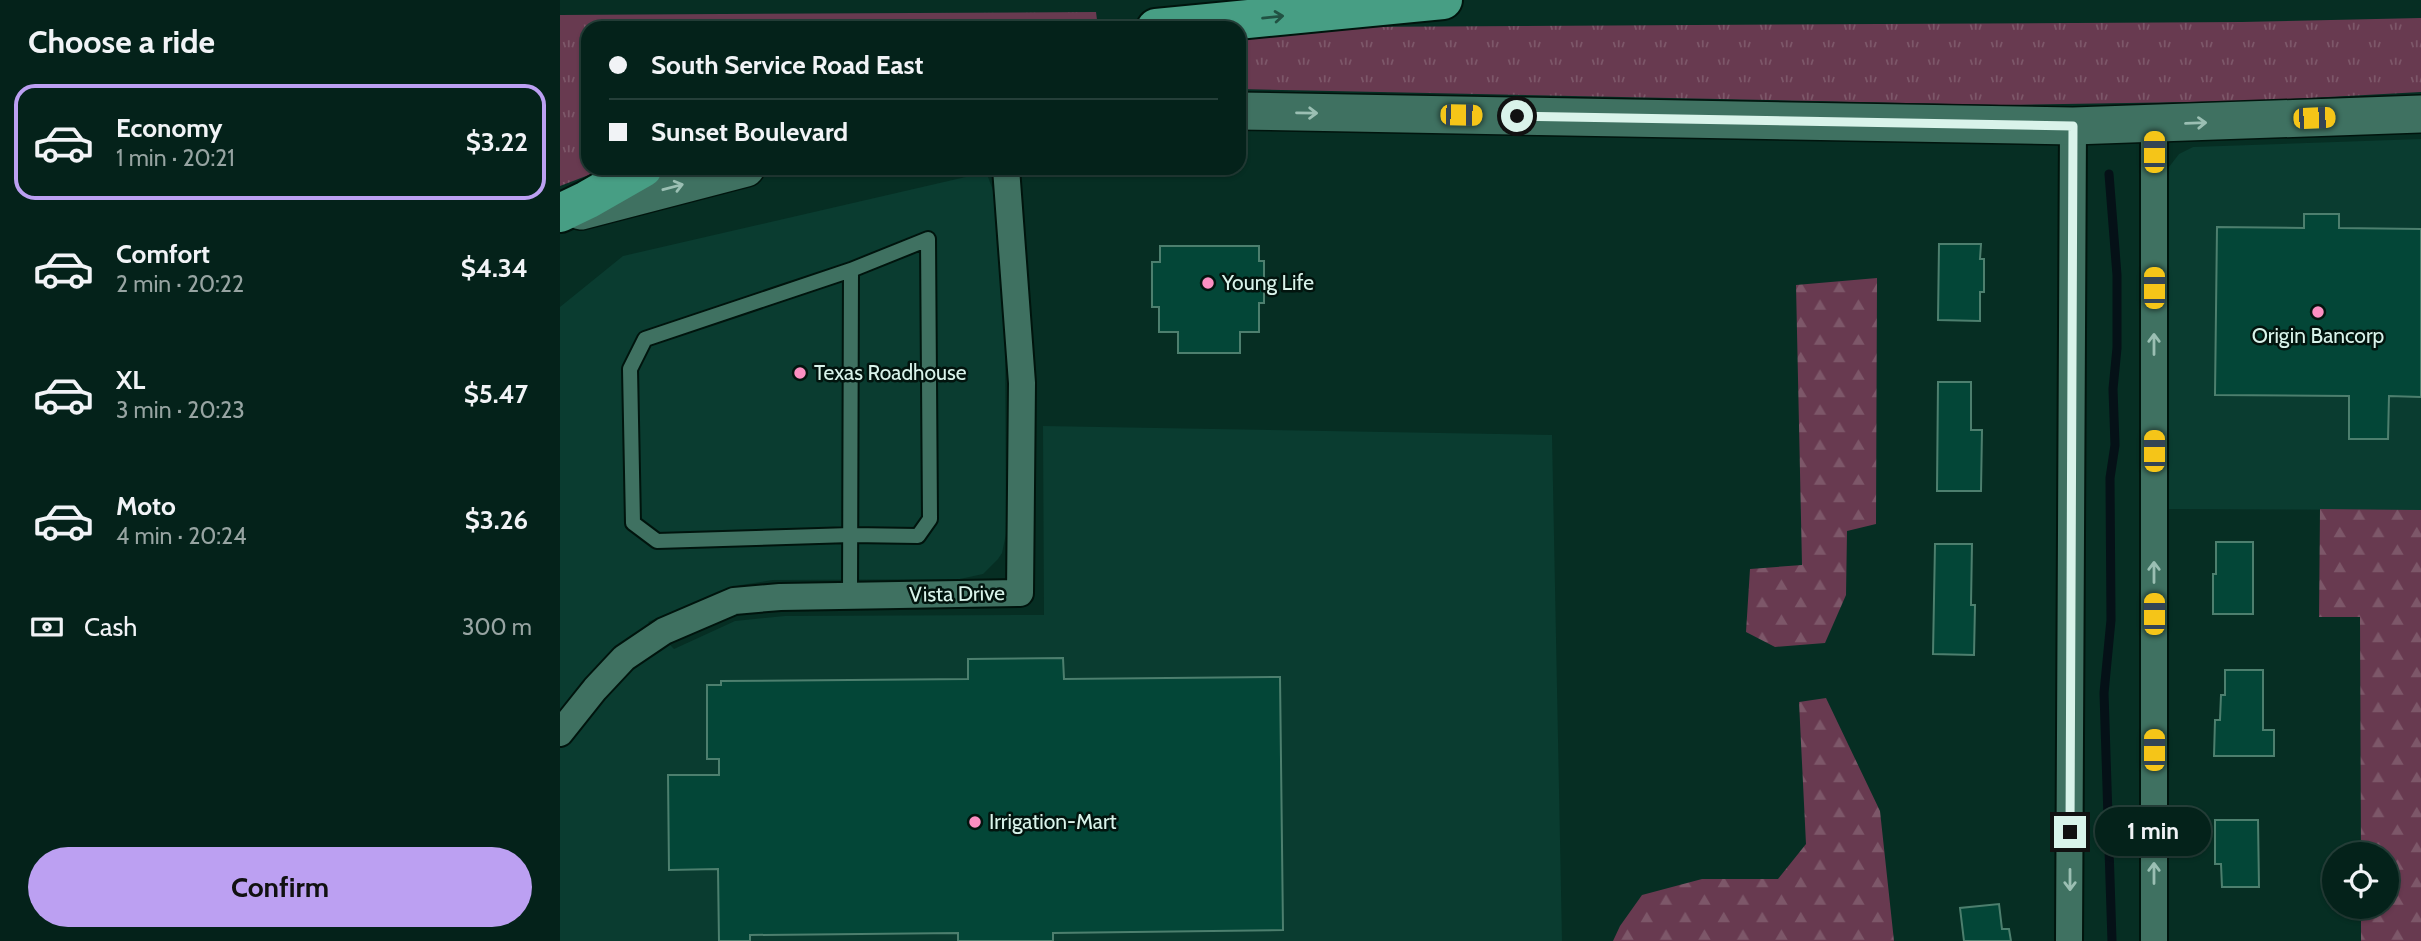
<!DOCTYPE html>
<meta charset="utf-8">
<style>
:root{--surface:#04221a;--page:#122f27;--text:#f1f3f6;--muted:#97a4a2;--line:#253f39;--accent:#bca0f2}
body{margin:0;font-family:Cabin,sans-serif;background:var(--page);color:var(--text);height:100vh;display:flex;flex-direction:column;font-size:26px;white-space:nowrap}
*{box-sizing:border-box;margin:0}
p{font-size:23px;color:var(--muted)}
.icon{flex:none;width:38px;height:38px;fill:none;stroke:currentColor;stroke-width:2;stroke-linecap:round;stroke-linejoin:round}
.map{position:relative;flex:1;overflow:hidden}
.panel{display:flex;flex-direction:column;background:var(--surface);width:560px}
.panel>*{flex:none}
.banner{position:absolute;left:21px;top:21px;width:665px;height:154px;border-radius:21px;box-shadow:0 2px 5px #0004,0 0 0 2px var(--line);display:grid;align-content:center;height:154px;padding:0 28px;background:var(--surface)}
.fabs{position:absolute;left:1762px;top:842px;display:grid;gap:14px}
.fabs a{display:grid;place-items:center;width:77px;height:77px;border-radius:50%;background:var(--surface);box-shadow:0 2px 5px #0004,0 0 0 2px var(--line);font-size:35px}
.end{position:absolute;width:32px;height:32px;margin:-16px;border:9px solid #d9f3ea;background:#111;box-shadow:0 0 0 4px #111}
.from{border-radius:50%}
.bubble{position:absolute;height:49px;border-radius:24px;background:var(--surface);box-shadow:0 2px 5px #0004,0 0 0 2px var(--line);font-size:23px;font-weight:700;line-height:49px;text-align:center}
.car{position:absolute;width:21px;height:42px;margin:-21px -10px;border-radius:9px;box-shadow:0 0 5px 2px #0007;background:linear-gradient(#f5c518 24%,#345 0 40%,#f5c518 0 76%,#345 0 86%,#f5c518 0)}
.banner b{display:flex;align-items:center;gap:24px;height:66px;font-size:26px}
.banner b+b{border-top:2px solid var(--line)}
.banner i{width:18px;height:18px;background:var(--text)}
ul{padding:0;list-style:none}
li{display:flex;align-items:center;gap:21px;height:116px;margin:0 14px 10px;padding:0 14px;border:4px solid transparent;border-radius:21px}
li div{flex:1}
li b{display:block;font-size:26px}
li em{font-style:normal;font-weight:700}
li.selected{border-color:var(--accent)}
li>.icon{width:63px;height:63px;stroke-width:1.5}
h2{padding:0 28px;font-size:32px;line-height:84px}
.pay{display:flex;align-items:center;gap:18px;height:77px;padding:0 28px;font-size:26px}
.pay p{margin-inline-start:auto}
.primary-button{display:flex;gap:14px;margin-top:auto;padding:14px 28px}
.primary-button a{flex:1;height:80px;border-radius:42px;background:var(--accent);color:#111;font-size:28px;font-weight:700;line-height:80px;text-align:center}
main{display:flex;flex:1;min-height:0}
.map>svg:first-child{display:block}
.built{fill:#0a3c30}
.grass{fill:url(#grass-tufts)}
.forest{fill:url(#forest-firs)}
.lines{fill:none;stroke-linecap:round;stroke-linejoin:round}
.stream{stroke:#051117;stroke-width:9}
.building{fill:#034637;stroke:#4d7f6e;stroke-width:2}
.lane-casing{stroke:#00140d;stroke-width:18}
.street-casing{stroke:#00140d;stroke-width:30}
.secondary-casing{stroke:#00140d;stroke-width:40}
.highway-casing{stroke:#00140d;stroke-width:42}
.lane{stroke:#3f7161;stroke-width:14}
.street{stroke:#3f7161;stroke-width:26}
.secondary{stroke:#3f7161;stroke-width:37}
.highway{stroke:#479e84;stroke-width:38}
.oneway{stroke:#215243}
.oneway2{stroke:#9bbfb3}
.route{stroke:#d9f3ea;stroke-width:9}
.poi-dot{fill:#fc8fc2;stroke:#02140e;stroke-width:2.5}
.labels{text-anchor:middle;stroke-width:5;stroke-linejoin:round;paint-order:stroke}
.poi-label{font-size:21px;fill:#d9f3ea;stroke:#02140e;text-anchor:start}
.street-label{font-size:21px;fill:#d9f3ea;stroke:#02140e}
</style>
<main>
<section class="panel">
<h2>Choose a ride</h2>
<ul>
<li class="selected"><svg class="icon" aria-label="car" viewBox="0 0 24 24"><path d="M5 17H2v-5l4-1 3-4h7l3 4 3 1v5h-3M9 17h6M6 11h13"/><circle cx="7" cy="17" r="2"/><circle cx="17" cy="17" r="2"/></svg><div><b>Economy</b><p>1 min · 20:21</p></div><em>$3.22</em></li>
<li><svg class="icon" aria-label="car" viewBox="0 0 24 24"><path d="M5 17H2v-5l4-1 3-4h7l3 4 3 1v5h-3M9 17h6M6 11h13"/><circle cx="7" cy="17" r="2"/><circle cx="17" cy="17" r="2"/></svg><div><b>Comfort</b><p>2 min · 20:22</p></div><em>$4.34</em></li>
<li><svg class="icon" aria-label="car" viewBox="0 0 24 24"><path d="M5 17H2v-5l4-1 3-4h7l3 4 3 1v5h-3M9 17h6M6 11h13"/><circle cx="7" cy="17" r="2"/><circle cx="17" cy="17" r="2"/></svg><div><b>XL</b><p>3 min · 20:23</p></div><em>$5.47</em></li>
<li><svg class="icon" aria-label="car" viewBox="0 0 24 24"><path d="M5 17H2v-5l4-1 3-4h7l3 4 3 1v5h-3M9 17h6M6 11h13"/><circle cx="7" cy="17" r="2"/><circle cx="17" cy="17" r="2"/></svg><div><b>Moto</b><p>4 min · 20:24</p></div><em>$3.26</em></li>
</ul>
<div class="pay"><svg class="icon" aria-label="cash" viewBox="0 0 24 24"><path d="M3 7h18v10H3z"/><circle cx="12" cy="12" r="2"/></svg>Cash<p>300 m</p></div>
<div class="primary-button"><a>Confirm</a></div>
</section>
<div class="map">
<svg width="1861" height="941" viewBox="0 0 1861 941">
<defs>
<pattern id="grass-tufts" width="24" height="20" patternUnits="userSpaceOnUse" patternTransform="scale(1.75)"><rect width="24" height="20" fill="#683a50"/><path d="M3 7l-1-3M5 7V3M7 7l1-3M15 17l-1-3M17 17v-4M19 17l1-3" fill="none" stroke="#7d5769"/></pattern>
<pattern id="forest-firs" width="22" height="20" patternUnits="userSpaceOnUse" patternTransform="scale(1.75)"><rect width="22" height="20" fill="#683a50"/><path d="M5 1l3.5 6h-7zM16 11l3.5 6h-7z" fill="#7d5769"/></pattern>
</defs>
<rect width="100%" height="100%" fill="#062e23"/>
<g class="built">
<path d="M 1861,139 L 1861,510 L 1607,509 L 1607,208 L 1609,167 L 1619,154 L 1633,147 Z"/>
<path d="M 423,173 L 428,177 L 434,193 L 445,329 L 446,534 L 442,553 L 438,559 L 423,574 L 400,579 L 213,580 L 181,585 L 159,591 L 88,622 L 114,649 L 175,621 L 225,616 L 484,615 L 483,426 L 992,435 L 1002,941 L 0,941 L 0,307 L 63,256 Z"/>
</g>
<g class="grass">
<path d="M 536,12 L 537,20 L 495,28 L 28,28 L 28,168 L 47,168 L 0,186 L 0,15 Z"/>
<path d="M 1861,18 L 1861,92 L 1693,101 L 1440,105 L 679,89 L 679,35 L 785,27 L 1682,22 Z"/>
</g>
<g class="forest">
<path d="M 1317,278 L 1316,524 L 1287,531 L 1286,595 L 1265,643 L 1215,647 L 1186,632 L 1190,569 L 1242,565 L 1236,285 Z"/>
<path d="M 1760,509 L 1861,510 L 1861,941 L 1801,941 L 1801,907 L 1827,906 L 1827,854 L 1801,854 L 1800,617 L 1759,617 Z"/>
<path d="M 1266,698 L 1320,811 L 1334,941 L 1053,941 L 1060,926 L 1082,895 L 1142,879 L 1218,879 L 1246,844 L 1239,702 Z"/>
</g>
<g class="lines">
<path class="stream" d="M 1549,174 L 1557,275 L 1557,348 L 1553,389 L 1555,445 L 1550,478 L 1551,620 L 1544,693 L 1552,941"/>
</g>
<g class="building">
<path d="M 1744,214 L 1779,214 L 1779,228 L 1861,229 L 1861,397 L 1829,396 L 1828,439 L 1789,439 L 1789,396 L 1655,395 L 1657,227 L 1744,228 Z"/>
<path d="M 1379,244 L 1421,244 L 1420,259 L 1424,259 L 1424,292 L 1420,292 L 1420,321 L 1378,320 Z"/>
<path d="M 600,246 L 699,246 L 699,261 L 704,261 L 704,303 L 699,303 L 699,332 L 680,332 L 680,353 L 618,353 L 618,332 L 599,332 L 599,307 L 592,307 L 592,262 L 600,262 Z"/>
<path d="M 1378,382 L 1411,382 L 1411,430 L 1422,430 L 1421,491 L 1377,491 Z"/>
<path d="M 1656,542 L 1693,542 L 1693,614 L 1653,614 L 1653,574 L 1656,574 Z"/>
<path d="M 1375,544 L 1412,544 L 1411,605 L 1415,605 L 1414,655 L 1373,654 Z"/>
<path d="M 503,658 L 504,679 L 720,677 L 723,930 L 493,933 L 493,941 L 398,941 L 398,933 L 190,935 L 190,941 L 159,941 L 158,869 L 109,870 L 108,775 L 159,775 L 159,759 L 147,759 L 147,685 L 161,685 L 161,681 L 408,679 L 408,659 Z"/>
<path d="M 1665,670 L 1703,670 L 1703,730 L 1714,730 L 1714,756 L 1654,756 L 1655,720 L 1660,720 L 1661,695 L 1665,695 Z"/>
<path d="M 1655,820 L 1698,820 L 1699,887 L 1662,887 L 1661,864 L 1655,864 Z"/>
<path d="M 1439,904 L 1442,929 L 1449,929 L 1451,941 L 1404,941 L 1400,908 Z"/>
</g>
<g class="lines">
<g class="lane-casing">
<path id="lane" d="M 290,595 L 291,270 L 368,239 L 370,519 L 358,536 L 291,535 L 97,541 L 73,523 L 70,369 L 85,339 L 291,270"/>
</g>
<g class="street-casing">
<g id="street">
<path d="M 0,733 L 35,689 L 64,658 L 104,631 L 174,601 L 220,597 L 460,593 L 462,383 L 446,168"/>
<path d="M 1509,941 L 1513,126"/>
<path d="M 1594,941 L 1594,124"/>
</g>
</g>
<g class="secondary-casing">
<g id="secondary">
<path d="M 679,111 L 1513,126 L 1861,114"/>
<path d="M 21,211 L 186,168"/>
</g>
</g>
<g class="highway-casing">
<g id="highway">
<path d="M 596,28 L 883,0"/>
<path d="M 0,213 L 27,200 L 83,168"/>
</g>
</g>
<use href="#lane" class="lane"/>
<use href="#street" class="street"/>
<use href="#secondary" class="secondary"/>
<use href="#highway" class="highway"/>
</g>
<defs><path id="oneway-shaft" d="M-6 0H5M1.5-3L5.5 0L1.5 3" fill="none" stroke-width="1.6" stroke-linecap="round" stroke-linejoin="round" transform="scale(1.75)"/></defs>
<use class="oneway" href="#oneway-shaft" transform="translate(713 17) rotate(-6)"/>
<g class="oneway2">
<use href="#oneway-shaft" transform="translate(747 113) rotate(1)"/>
<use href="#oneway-shaft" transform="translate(1636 123) rotate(-2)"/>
<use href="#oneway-shaft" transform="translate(113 187) rotate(-15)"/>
<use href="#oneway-shaft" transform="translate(1594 344) rotate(-90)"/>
<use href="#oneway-shaft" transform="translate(1594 572) rotate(-90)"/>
<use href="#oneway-shaft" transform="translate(1594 873) rotate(-90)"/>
<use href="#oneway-shaft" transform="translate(1510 880) rotate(90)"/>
</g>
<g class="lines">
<path class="route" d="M 957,116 L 1513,126 L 1510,832"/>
</g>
<g class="poi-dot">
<circle cx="648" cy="283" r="7"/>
<circle cx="1758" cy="312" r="7"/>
<circle cx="240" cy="373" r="7"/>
<circle cx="415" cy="822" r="7"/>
</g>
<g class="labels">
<g class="poi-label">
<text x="662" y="290">Young Life</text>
<text x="1758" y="343" text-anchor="middle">Origin Bancorp</text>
<text x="254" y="380">Texas Roadhouse</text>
<text x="429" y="829">Irrigation-Mart</text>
</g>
<g class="street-label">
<text transform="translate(397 594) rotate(-1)" y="7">Vista Drive</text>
</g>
</g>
</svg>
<div class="fabs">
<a><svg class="icon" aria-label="locate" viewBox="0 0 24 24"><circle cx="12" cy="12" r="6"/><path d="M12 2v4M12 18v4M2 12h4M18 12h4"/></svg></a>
</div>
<i class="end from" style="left:957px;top:116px"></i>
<i class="end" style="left:1510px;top:832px"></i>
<div class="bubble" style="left:1535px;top:807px;width:116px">1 min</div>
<i class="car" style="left:901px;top:115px;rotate:91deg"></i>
<i class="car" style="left:1754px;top:118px;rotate:88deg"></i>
<i class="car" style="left:1594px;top:152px;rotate:0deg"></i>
<i class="car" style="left:1594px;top:288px;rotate:0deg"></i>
<i class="car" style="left:1594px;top:451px;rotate:0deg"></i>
<i class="car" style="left:1594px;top:614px;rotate:0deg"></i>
<i class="car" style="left:1594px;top:750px;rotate:0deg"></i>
<div class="banner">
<b><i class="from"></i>South Service Road East</b>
<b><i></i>Sunset Boulevard</b>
</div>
</div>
</main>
